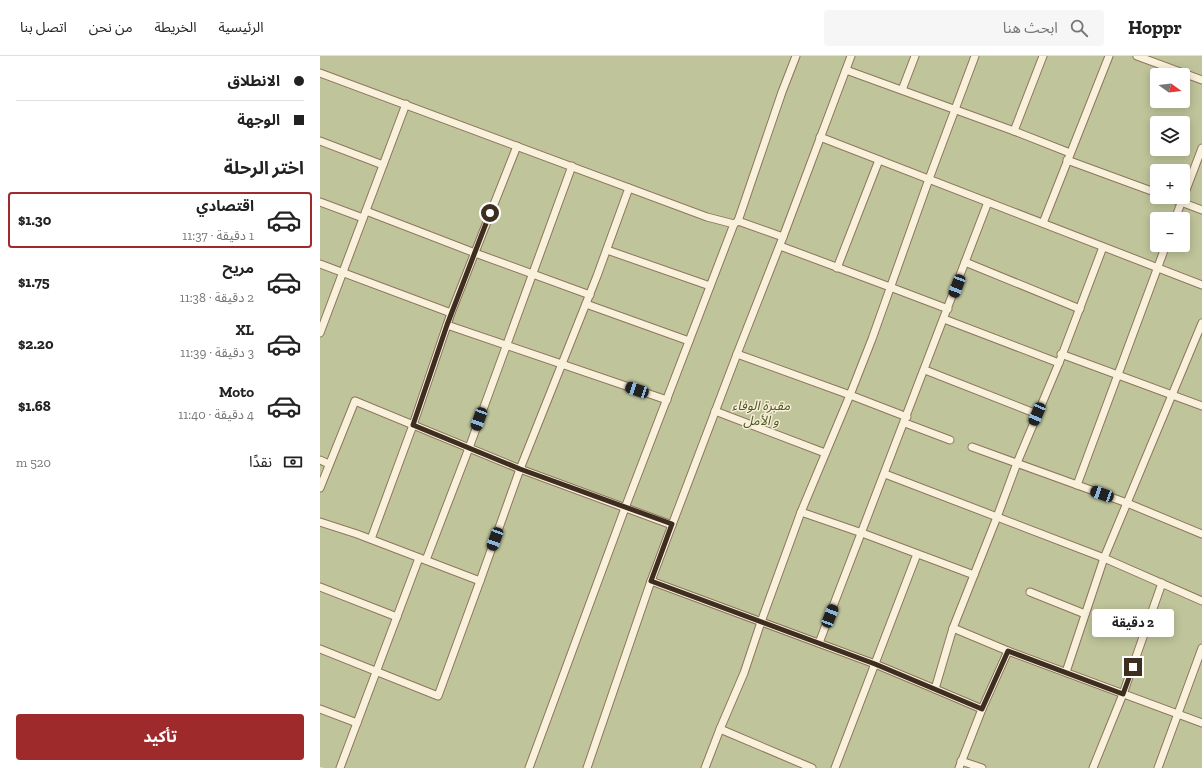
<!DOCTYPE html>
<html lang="ar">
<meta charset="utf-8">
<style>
:root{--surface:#fff;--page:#f6f6f6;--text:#222;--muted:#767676;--line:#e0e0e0;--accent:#9e2a2b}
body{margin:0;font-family:"Zilla Slab","Noto Sans Arabic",serif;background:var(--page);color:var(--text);direction:rtl;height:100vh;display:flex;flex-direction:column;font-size:15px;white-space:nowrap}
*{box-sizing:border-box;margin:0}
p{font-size:13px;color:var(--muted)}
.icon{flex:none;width:22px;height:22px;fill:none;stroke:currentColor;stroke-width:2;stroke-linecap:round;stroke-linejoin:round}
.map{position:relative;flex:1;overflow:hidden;direction:ltr}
.panel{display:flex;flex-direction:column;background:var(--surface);width:320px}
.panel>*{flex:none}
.top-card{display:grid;align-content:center;height:88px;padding:0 16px;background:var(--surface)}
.needle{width:26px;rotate:105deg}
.controls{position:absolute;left:830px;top:12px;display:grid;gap:8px}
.controls a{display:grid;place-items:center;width:40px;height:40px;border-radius:4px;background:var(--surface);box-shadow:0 2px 10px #0003;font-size:20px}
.end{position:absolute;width:18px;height:18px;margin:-9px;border:5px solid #3d2e20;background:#fff;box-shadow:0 0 0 2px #fff}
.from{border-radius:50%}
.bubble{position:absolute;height:28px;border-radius:4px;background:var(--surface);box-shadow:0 2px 10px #0003;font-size:13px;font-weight:700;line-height:28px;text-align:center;direction:rtl}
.car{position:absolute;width:12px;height:24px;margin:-12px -6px;border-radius:5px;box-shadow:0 0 3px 1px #0007;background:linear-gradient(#222 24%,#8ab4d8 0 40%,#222 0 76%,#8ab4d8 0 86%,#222 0)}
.top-card b{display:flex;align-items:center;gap:14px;height:38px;font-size:15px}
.top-card b+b{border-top:1px solid var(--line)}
.top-card i{width:10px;height:10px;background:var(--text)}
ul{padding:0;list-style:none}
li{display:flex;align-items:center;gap:12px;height:56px;margin:0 8px 6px;padding:0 8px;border:2px solid transparent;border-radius:4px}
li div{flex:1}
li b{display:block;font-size:15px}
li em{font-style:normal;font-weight:700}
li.active{border-color:var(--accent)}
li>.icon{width:36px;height:36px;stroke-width:1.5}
h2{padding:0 16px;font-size:18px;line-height:48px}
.pay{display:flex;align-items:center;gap:10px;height:44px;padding:0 16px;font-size:15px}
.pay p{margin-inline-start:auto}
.cta{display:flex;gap:8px;margin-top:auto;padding:8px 16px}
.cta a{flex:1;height:46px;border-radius:4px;background:var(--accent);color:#fff;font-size:16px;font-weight:700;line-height:46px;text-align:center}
header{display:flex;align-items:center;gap:24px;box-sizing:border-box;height:56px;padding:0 20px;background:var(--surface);border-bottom:1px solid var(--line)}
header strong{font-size:19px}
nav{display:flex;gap:22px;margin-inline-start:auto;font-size:14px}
.search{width:280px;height:36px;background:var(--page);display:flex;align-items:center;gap:10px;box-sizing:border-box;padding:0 14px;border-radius:4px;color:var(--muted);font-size:15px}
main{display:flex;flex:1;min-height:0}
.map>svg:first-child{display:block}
.cemetery{fill:#bfc49a;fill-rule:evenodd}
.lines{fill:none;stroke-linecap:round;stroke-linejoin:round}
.service-casing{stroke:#8d765c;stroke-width:9}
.service{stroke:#faf1dc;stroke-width:7}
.route{stroke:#3d2e20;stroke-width:5}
.labels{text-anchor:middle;stroke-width:3;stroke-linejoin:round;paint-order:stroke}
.park-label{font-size:13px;font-style:italic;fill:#4d5a26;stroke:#f7eed8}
</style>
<header>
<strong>Hoppr</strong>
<div class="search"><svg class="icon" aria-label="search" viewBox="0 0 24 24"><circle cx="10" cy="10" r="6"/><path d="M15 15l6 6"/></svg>ابحث هنا</div>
<nav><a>الرئيسية</a><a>الخريطة</a><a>من نحن</a><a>اتصل بنا</a></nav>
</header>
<main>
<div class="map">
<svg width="882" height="712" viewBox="0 0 882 712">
<rect width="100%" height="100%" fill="#f0e4c8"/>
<path class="cemetery" d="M 0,0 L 882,0 L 882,712 L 4,712 L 0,711 ZM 837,19 L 863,19 L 863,45 L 837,45 ZM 837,67 L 863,67 L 863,93 L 837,93 ZM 837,115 L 863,115 L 863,141 L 837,141 ZM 837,163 L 863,163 L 863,189 L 837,189 Z"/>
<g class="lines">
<g class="service-casing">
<g id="service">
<path d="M 817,0 L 882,24"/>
<path d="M 526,14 L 694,75 L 750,97"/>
<path d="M 0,17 L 387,161 L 414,168 L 418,165 L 463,181"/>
<path d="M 582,34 L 595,0"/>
<path d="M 694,75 L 723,0"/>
<path d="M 500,81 L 882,229"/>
<path d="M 0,85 L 63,109"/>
<path d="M 747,104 L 837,137"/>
<path d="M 848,141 L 882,154"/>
<path d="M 0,146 L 43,162"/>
<path d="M 46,155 L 155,197 L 270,239"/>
<path d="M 855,163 L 882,92"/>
<path d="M 418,165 L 462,36 L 476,0"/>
<path d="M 723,167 L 789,0"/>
<path d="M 460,190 L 570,231 L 628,253"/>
<path d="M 783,191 L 739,307 L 697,407 L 677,461 L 633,572 L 688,595 L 882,667"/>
<path d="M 287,194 L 390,230"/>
<path d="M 645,206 L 760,253"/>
<path d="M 0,208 L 131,257 L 127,269 L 347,344"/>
<path d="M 517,212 L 559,104"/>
<path d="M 266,248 L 369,285"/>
<path d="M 131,257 L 197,90"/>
<path d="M 624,263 L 739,307"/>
<path d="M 0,277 L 86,48"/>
<path d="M 417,298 L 530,339 L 587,361"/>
<path d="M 741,298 L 882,350"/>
<path d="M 605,314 L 717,358"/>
<path d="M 395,355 L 505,397"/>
<path d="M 585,367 L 630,384"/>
<path d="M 652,391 L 807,447 L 882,478"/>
<path d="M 0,404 L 9,408"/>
<path d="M 565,418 L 784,502 L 882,545"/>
<path d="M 757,429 L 846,189"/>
<path d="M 0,432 L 35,345 L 200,413 L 277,220 L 309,132"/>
<path d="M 481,456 L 542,477 L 654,519"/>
<path d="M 0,466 L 37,478 L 160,525 L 200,413 L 352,469"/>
<path d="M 51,483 L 93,369 L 127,269"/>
<path d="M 106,504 L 149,392 L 252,110"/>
<path d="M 331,525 L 555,608 L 615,633 L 633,572"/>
<path d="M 0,531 L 77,561"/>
<path d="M 710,536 L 765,558"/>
<path d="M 499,587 L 668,146"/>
<path d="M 0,593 L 118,640 L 160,525"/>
<path d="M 746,616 L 784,502 L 882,267"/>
<path d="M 615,633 L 662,653 L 639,712"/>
<path d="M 0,653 L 37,667"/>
<path d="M 662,653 L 688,595"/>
<path d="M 400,673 L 492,712"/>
<path d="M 641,705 L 662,712"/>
<path d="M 20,712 L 99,502"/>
<path d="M 209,712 L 305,452 L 414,168"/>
<path d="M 267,712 L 331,525 L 352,469 L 417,298 L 463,181 L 531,0"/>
<path d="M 385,712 L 400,673 L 424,617 L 441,566 L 481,456 L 530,339 L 552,283 L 609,123 L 655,0"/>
<path d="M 515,712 L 597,498"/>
<path d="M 773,712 L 803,638 L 842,527"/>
<path d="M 838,712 L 882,592"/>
</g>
</g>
<use href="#service" class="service"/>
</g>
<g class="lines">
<path class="route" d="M 170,157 L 127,269 L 93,369 L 200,413 L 352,468 L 331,525 L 555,608 L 662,653 L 688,595 L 803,638 L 813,611"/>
</g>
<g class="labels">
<g class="park-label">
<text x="441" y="354">مقبرة الوفاء<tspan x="441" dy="15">و الأمل</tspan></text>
</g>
</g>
</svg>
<div class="controls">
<a><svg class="needle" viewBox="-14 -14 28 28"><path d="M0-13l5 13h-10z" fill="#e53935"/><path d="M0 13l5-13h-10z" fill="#767676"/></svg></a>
<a><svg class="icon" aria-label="layers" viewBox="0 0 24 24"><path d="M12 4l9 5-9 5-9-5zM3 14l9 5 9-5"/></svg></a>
<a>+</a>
<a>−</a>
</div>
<i class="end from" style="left:170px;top:157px"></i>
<i class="end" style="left:813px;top:611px"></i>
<div class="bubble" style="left:772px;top:553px;width:82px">2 دقيقة</div>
<i class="car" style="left:637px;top:230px;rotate:201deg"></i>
<i class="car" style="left:317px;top:334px;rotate:289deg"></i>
<i class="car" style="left:717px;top:358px;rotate:203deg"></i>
<i class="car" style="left:159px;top:363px;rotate:200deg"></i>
<i class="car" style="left:782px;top:438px;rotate:290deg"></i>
<i class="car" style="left:175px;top:483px;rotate:200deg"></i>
<i class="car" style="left:510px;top:560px;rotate:21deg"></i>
</div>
<section class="panel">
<div class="top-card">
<b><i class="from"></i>الانطلاق</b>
<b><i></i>الوجهة</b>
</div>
<h2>اختر الرحلة</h2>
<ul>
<li class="active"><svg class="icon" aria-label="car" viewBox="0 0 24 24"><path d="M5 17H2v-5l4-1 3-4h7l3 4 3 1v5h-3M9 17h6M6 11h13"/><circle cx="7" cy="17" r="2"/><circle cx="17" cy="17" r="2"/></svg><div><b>اقتصادي</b><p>1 دقيقة · 11:37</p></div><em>$1.30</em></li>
<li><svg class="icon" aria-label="car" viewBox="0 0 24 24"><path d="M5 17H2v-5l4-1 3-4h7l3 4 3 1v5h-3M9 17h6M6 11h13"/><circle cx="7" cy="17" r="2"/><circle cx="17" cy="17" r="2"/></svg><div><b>مريح</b><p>2 دقيقة · 11:38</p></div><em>$1.75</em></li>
<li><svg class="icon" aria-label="car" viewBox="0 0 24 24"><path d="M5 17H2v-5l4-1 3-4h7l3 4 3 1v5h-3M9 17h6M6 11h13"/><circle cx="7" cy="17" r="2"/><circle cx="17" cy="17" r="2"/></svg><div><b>XL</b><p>3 دقيقة · 11:39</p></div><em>$2.20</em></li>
<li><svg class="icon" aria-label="car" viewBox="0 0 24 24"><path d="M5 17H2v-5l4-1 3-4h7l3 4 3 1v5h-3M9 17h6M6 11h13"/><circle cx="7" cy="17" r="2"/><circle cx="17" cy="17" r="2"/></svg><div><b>Moto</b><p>4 دقيقة · 11:40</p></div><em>$1.68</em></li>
</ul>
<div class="pay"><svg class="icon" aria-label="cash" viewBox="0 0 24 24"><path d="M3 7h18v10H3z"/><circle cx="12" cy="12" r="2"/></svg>نقدًا<p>520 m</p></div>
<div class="cta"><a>تأكيد</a></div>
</section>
</main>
